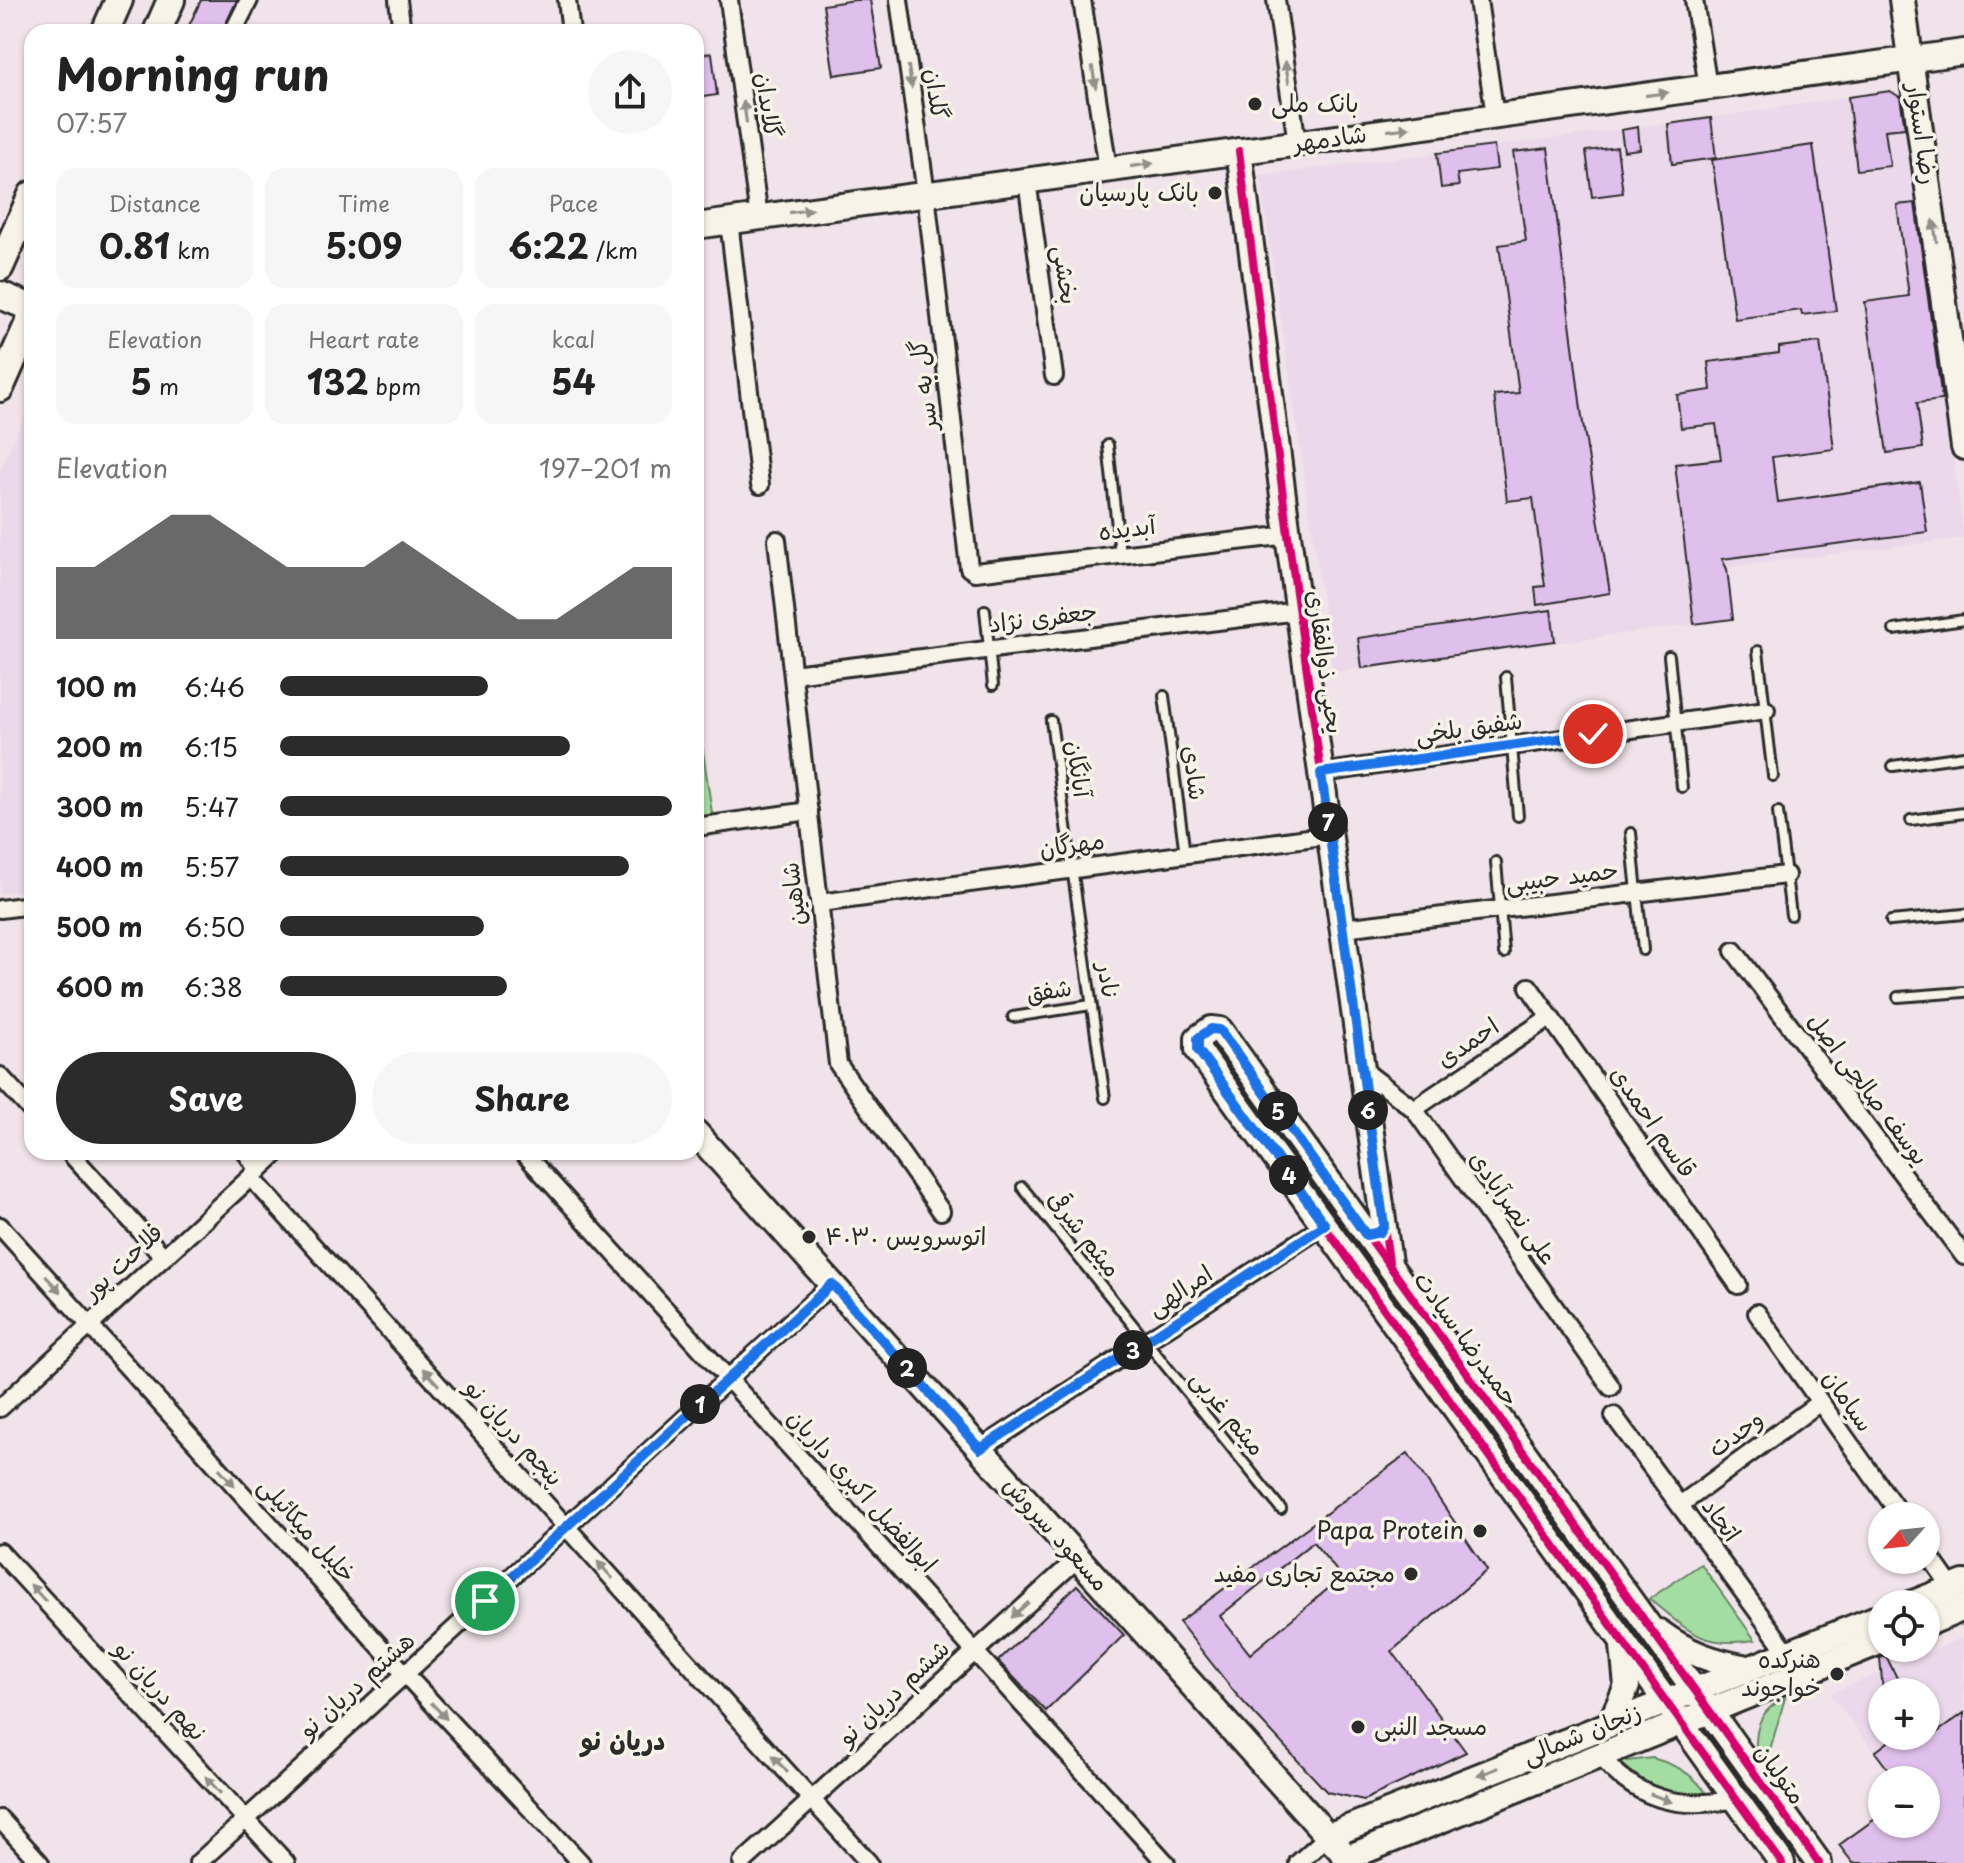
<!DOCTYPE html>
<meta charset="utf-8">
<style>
:root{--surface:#fff;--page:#f6f6f6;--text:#222;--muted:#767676;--accent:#2b2b2b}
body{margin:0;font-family:"Playpen Sans","Playpen Sans Arabic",sans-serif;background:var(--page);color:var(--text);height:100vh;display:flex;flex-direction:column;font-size:30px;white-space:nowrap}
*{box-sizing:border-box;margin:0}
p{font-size:26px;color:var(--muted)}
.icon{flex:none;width:44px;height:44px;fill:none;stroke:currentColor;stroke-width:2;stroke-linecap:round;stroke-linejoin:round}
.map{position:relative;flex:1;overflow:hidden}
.panel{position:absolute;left:24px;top:24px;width:680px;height:1136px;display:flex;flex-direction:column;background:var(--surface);border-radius:24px;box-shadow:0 2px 6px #0004}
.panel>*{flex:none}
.needle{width:52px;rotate:243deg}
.tools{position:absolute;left:1868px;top:1502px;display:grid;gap:16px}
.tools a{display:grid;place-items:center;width:72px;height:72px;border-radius:50%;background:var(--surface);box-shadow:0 2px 6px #0004;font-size:40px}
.pin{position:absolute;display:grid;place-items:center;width:68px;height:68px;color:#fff;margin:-34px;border:4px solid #fff;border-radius:50%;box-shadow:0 2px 8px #0007}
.km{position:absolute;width:40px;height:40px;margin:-20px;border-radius:50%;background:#222;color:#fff;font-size:22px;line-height:40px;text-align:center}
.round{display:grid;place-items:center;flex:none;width:84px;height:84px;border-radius:42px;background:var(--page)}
.summary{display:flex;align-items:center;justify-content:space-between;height:136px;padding:0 32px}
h1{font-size:44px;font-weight:700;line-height:60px}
.figures{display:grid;grid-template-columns:repeat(3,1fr);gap:12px;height:136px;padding:8px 32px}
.figures div{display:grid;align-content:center;border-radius:20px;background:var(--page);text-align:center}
.figures b{font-size:34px;font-weight:700}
.figures small{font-size:22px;font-weight:400}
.figures p{font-size:22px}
.chart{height:224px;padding:16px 32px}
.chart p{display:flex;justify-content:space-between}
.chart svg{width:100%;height:144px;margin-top:8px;fill:var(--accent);opacity:.7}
.cta{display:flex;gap:16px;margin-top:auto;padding:16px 32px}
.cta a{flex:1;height:92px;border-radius:48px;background:var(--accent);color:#fff;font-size:32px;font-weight:700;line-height:92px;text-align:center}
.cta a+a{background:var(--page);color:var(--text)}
ul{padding:0 32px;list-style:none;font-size:26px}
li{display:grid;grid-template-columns:128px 96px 1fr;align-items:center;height:60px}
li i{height:20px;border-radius:10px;background:var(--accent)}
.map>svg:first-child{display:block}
</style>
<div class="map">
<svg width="1964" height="1863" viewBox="0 0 1964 1863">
<rect width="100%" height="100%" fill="#f0e3e9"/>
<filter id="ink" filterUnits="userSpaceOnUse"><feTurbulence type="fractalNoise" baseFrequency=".0125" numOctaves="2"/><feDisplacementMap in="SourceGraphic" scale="16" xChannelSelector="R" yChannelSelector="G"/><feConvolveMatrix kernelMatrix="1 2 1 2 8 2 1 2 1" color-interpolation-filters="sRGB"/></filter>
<g filter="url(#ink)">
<!-- built -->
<g fill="#ebd8ea" fill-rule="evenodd">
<polygon points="1890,91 1906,100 1964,538 1727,567 1733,619 1333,672 1260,176 1688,121"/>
<polygon points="32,401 32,889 0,893 0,470"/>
<path d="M 1964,1637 L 1964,1863 L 1926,1780 L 1896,1780 L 1830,1694 ZM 1882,1692 L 1926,1692 L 1926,1736 L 1882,1736 Z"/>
</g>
<!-- green -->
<g fill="#a4dda1" stroke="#688466" stroke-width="2">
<polygon points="696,703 713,820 696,822"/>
<path d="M 1701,1564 L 1755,1640 C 1703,1649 1687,1630 1649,1599 Z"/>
<path d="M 1785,1698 L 1767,1760 L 1756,1750 C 1755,1724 1762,1709 1785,1698 Z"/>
<path d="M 1652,1758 C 1677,1765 1694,1774 1708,1796 C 1670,1799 1648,1787 1620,1762 Z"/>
</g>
<!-- building -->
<g fill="#dfbfeb" stroke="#2b2b2b" stroke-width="2" fill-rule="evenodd">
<polygon points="201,0 237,0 222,32 186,32"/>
<polygon points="855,0 870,0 881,68 834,75 823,5"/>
<polygon points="712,53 717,95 696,98 696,55"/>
<polygon points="1890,91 1900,97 1905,128 1885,130 1890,166 1857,170 1848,97"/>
<polygon points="1711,118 1716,158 1672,164 1668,124"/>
<polygon points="1638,127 1640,149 1624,151 1621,130"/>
<polygon points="1813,145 1836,311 1802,315 1801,310 1735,319 1712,160"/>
<polygon points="1494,146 1497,169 1457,174 1459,186 1441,188 1437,153"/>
<polygon points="1617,147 1623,193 1592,197 1586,151"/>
<polygon points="1548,148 1582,417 1610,593 1537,605 1535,587 1545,586 1533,498 1507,501 1494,395 1519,393 1499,245 1526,241 1513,152"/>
<polygon points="1915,203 1942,400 1917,403 1923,448 1887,453 1865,302 1909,296 1897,205"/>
<polygon points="1820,342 1834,449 1772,457 1778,502 1920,482 1927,532 1722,559 1727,569 1733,619 1694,624 1675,464 1721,459 1716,424 1681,428 1677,395 1711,390 1708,362 1779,353 1779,347"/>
<polygon points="1551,610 1555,641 1362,668 1358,638"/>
<path d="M 1408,1453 L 1487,1570 L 1392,1651 L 1466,1752 L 1364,1800 L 1327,1792 L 1236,1694 L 1179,1622 ZM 1313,1542 L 1342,1577 L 1250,1654 L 1220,1616 Z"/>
<polygon points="1077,1585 1124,1635 1046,1711 998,1661"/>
<polygon points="1886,1656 1904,1692 1883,1692 1880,1658"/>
<polygon points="1964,1713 1964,1863 1853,1863 1839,1845 1882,1814 1882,1824 1926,1824 1926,1780 1896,1780 1875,1752 1888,1742 1888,1736 1927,1736 1928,1739"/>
</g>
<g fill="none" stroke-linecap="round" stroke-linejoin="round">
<!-- lane casing -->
<g stroke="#2b2b2b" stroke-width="14">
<g id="lane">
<polyline points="1108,445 1120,554"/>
<polyline points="985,610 993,685"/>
<polyline points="1894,630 1964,620"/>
<polyline points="1758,651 1773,776"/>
<polyline points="1669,656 1682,787"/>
<polyline points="1506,677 1518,816"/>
<polyline points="1164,696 1185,854"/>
<polyline points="1051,721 1105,1098"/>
<polyline points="1893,766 1964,756"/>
<polyline points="1778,812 1791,915"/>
<polyline points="1911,820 1964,813"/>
<polyline points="1631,833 1643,950"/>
<polyline points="1496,862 1504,953"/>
<polyline points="1891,921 1964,914"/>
<polyline points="1898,997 1964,992"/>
<polyline points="1013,1017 1091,1005"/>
<polyline points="1022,1187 1281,1509"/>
</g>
</g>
<!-- street casing -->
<g stroke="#2b2b2b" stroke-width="22">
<g id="street">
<polyline points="398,0 402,32"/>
<polyline points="567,0 571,32"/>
<polyline points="729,0 759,217"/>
<polyline points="899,0 926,194 969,568 975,572 1288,535"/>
<polyline points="1082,0 1108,169"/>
<polyline points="1276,0 1297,143"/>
<polyline points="1478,0 1495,116"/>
<polyline points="1694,0 1708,87"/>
<polyline points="233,32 249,0"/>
<polyline points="1027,180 1054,376"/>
<polyline points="729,221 760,485"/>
<polyline points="777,540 838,1064 941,1211"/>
<polyline points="793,674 1298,611"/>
<polyline points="1321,773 1766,710"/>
<polyline points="696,827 809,811"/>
<polyline points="820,903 1330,835"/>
<polyline points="0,909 32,905"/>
<polyline points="1343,928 1786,875"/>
<polyline points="1734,951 1964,1256"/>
<polyline points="1529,987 1738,1285"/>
<polyline points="1363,1070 1414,1109 1611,1387"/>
<polyline points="0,1076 32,1111"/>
<polyline points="1414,1109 1550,1017"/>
<polyline points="69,1152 164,1257"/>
<polyline points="246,1152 258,1171"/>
<polyline points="523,1152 1166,1863"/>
<polyline points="251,1177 869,1863"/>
<polyline points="0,1226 405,1674 581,1863"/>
<polyline points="1757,1313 1901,1516"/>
<polyline points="0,1408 278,1152"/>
<polyline points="1614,1416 1788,1653"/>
<polyline points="980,1449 1325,1225"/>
<polyline points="1680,1505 1820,1402"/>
<polyline points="1926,1551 1952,1588"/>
<polyline points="0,1552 286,1863"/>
<path d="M 1599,1754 C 1636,1801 1680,1810 1736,1799"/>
<polyline points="0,1819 40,1863"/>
<polyline points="198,1863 832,1284"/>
<polyline points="742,1863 1078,1558"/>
<polyline points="1298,1863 1328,1836"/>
</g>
</g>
<!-- secondary casing -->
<g stroke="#2b2b2b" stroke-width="30">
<g id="secondary">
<polyline points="1902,0 1964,447"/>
<polyline points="1239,151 1288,535 1389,1263"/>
<polyline points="696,226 1964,52"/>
<polyline points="696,1133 1352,1863"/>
<polyline points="1911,1604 1964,1583"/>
<polyline points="1926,1624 1964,1608"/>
<path d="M 1659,1632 C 1687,1653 1714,1662 1748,1668"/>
<polyline points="1611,1722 1627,1686 1623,1646"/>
<polyline points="1328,1836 1882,1616"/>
<polyline points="1347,1858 1882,1641"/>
<polyline points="1782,1863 1198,1050 1198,1038 1211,1029 1220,1030 1819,1863"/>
</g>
</g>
<!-- primary casing -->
<g stroke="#2b2b2b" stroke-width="32">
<g id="primary">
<polyline points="105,32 119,0"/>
<polyline points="157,32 171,0"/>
<polyline points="0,267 32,195"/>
<polyline points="0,295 32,308"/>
<polyline points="0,388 32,316"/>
</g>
</g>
<!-- lane -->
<use href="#lane" stroke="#f7f3e8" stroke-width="8"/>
<!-- street -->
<use href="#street" stroke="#f7f3e8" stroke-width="16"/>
<!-- secondary -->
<use href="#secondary" stroke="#f7f3e8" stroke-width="24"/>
<!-- primary -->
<use href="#primary" stroke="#f7f3e8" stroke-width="26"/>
<!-- cycleway casing -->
<g stroke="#f7f3e8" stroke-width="13">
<g id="cycleway">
<polyline points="1239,151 1288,535 1389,1261"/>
<polyline points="1782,1863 1198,1050 1198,1038 1211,1029 1220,1030 1819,1863"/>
</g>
</g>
<!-- cycleway -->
<use href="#cycleway" stroke="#d6006c" stroke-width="8"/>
</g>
<!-- one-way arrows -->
<defs><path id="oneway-solid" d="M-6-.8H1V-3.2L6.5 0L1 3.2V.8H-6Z" transform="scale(2)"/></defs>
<g fill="#918f8a">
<use href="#oneway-solid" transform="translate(1287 72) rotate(-99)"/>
<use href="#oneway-solid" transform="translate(910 77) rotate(82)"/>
<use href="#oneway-solid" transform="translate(1094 77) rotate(81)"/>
<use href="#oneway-solid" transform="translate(1657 94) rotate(-8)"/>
<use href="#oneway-solid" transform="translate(745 112) rotate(-98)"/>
<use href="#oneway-solid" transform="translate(1399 129) rotate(-8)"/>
<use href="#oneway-solid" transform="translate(1142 165) rotate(-8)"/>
<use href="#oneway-solid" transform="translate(801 211) rotate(-8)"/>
<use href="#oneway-solid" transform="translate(1935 231) rotate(-98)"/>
<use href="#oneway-solid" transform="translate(53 1284) rotate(47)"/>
<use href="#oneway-solid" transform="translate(431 1377) rotate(-132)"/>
<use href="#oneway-solid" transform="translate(227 1477) rotate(48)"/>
<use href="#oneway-solid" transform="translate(605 1570) rotate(-132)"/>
<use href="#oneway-solid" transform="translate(38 1593) rotate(-132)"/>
<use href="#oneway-solid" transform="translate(1020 1610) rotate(138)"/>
<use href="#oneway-solid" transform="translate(439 1711) rotate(47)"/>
<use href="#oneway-solid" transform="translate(780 1764) rotate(-132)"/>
<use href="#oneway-solid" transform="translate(1488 1772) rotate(158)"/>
<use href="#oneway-solid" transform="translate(213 1785) rotate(-132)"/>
<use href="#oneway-solid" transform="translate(1661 1798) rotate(21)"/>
</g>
</g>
<g fill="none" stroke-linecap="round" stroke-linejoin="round" filter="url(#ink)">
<!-- route casing -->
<g stroke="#fff" stroke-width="16">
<polyline id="route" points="485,1601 832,1284 980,1449 1325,1225 1198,1050 1198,1038 1211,1029 1220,1030 1366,1235 1380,1232 1384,1225 1321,773 1593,734"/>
</g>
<!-- route -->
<use href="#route" stroke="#1a73e8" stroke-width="10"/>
</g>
<!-- markers -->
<g fill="#2b2b2b" stroke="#f7f3e8" stroke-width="3">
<circle cx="1255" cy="104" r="8"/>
<circle cx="1215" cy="193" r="8"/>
<circle cx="809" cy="1237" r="8"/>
<circle cx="1480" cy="1531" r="8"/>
<circle cx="1411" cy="1574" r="8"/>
<circle cx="1837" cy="1674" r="8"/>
<circle cx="1358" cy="1727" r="8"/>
</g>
<g text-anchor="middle" stroke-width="7" stroke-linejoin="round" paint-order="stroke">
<!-- street labels -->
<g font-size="24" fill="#2b2b2b" stroke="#f7f3e8">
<text transform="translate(936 94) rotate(82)" y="8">گلدان</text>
<text transform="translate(768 105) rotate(82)" y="8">گلابدان</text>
<text transform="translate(1922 134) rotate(82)" y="8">رضا استوار</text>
<text transform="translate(1330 139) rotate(-8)" y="8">شادمهر</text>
<text transform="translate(1065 275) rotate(82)" y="8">بخشی</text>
<text transform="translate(924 385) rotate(-97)" y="8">گل به سر</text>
<text transform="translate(1127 529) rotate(-7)" y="8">آبدیده</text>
<text transform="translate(1043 618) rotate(-7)" y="8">جعفری نژاد</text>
<text transform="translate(1325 662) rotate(82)" y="8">یحیی ذوالفقاری</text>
<text transform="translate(1469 728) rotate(-8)" y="8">شفیق بلخی</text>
<text transform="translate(1078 769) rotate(82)" y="8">آبانگان</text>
<text transform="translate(1194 773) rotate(83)" y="8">شادی</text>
<text transform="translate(1072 845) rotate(-8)" y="8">مهرگان</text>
<text transform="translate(1562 877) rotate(-7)" y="8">حمید حبیبی</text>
<text transform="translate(794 894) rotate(-97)" y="8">شاهین</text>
<text transform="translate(1108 981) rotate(82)" y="8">نادر</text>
<text transform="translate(1049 991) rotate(-9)" y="8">شفق</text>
<text transform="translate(1468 1043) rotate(-34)" y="8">احمدی</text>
<text transform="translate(1868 1089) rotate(53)" y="8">یوسف صالحی اصل</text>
<text transform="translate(1653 1122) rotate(55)" y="8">قاسم احمدی</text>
<text transform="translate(1513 1208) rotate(55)" y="8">علی نصرآبادی</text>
<text transform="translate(1084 1234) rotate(52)" y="8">میثم شرقی</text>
<text transform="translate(123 1262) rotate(-43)" y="8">فلاحت پور</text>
<text transform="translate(1180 1291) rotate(-33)" y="8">امرالهی</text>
<text transform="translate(1466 1339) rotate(54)" y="8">حمیدرضا سیادت</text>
<text transform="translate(1848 1401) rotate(55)" y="8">سیامان</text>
<text transform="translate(1228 1413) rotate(51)" y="8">میثم غربی</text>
<text transform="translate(514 1433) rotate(48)" y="8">پنجم دریان‌ نو</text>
<text transform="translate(1736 1434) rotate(-36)" y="8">وحدت</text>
<text transform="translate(862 1491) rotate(48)" y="8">ابوالفضل اکبری داریان</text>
<text transform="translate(1721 1520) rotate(54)" y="8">اتحاد</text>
<text transform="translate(307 1530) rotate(48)" y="8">خلیل میکائیلی</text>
<text transform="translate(1056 1534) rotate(48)" y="8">مسعود سروش</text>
<text transform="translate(357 1685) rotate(-42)" y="8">هشتم دریان‌ نو</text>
<text transform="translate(160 1691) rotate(48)" y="8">نهم دریان‌ نو</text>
<text transform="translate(894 1693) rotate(-43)" y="8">ششم دریان‌ نو</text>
<text transform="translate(1582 1734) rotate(-22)" y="8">زنجان شمالی</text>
<text transform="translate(1780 1774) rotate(54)" y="8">متولیان</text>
</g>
<!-- poi labels -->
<g font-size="24" fill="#2b2b2b" stroke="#f7f3e8" text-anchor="end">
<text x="1271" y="112" text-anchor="start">بانک ملی</text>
<text x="1199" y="201">بانک پارسیان</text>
<text x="825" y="1245" text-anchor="start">اتوسرویس ۴۰۳۰</text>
<text x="1464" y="1539">Papa Protein</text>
<text x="1395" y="1582">مجتمع تجاری مفید</text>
<text x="1821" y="1668">هنرکده<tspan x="1821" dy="28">خواجوند</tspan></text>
<text x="1374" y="1735" text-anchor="start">مسجد النبی</text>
</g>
<!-- neighbourhood labels -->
<g font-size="26" font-weight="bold" fill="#2b2b2b" stroke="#f7f3e8">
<text x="623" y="1750">دریان نو</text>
</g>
</g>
</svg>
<div class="tools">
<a><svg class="needle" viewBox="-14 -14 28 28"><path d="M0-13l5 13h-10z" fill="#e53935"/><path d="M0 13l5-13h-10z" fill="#767676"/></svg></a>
<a><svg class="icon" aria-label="locate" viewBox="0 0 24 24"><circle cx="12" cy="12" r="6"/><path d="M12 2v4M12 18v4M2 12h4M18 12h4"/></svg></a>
<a>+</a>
<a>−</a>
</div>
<div class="pin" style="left:485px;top:1601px;background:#1e9e55"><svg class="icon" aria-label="arrive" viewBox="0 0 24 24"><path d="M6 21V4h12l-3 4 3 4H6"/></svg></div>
<div class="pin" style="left:1593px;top:734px;background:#d93025"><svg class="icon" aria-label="check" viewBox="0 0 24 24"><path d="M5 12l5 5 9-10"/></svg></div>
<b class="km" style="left:700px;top:1404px">1</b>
<b class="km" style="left:907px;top:1368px">2</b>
<b class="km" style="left:1133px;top:1350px">3</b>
<b class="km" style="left:1289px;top:1175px">4</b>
<b class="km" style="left:1278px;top:1111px">5</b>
<b class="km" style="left:1368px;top:1110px">6</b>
<b class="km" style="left:1328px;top:822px">7</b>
<section class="panel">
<div class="summary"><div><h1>Morning run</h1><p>07:57</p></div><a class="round"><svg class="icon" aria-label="share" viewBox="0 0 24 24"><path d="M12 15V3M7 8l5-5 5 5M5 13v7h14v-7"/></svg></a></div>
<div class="figures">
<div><p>Distance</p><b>0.81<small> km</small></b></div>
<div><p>Time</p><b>5:09</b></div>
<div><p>Pace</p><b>6:22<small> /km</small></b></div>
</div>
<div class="figures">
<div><p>Elevation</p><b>5<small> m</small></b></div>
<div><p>Heart rate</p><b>132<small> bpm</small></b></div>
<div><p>kcal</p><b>54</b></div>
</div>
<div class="chart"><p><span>Elevation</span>197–201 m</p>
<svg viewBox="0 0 160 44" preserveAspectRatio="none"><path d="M0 44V22L10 22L20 14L30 6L40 6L50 14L60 22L70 22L80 22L90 14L100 22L110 30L120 38L130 38L140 30L150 22L160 22V44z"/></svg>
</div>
<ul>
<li><b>100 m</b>6:46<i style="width:53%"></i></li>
<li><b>200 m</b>6:15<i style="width:74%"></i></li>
<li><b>300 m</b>5:47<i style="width:100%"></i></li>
<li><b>400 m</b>5:57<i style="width:89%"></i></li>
<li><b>500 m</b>6:50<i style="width:52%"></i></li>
<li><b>600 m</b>6:38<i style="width:58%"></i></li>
</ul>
<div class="cta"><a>Save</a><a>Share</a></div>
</section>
</div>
